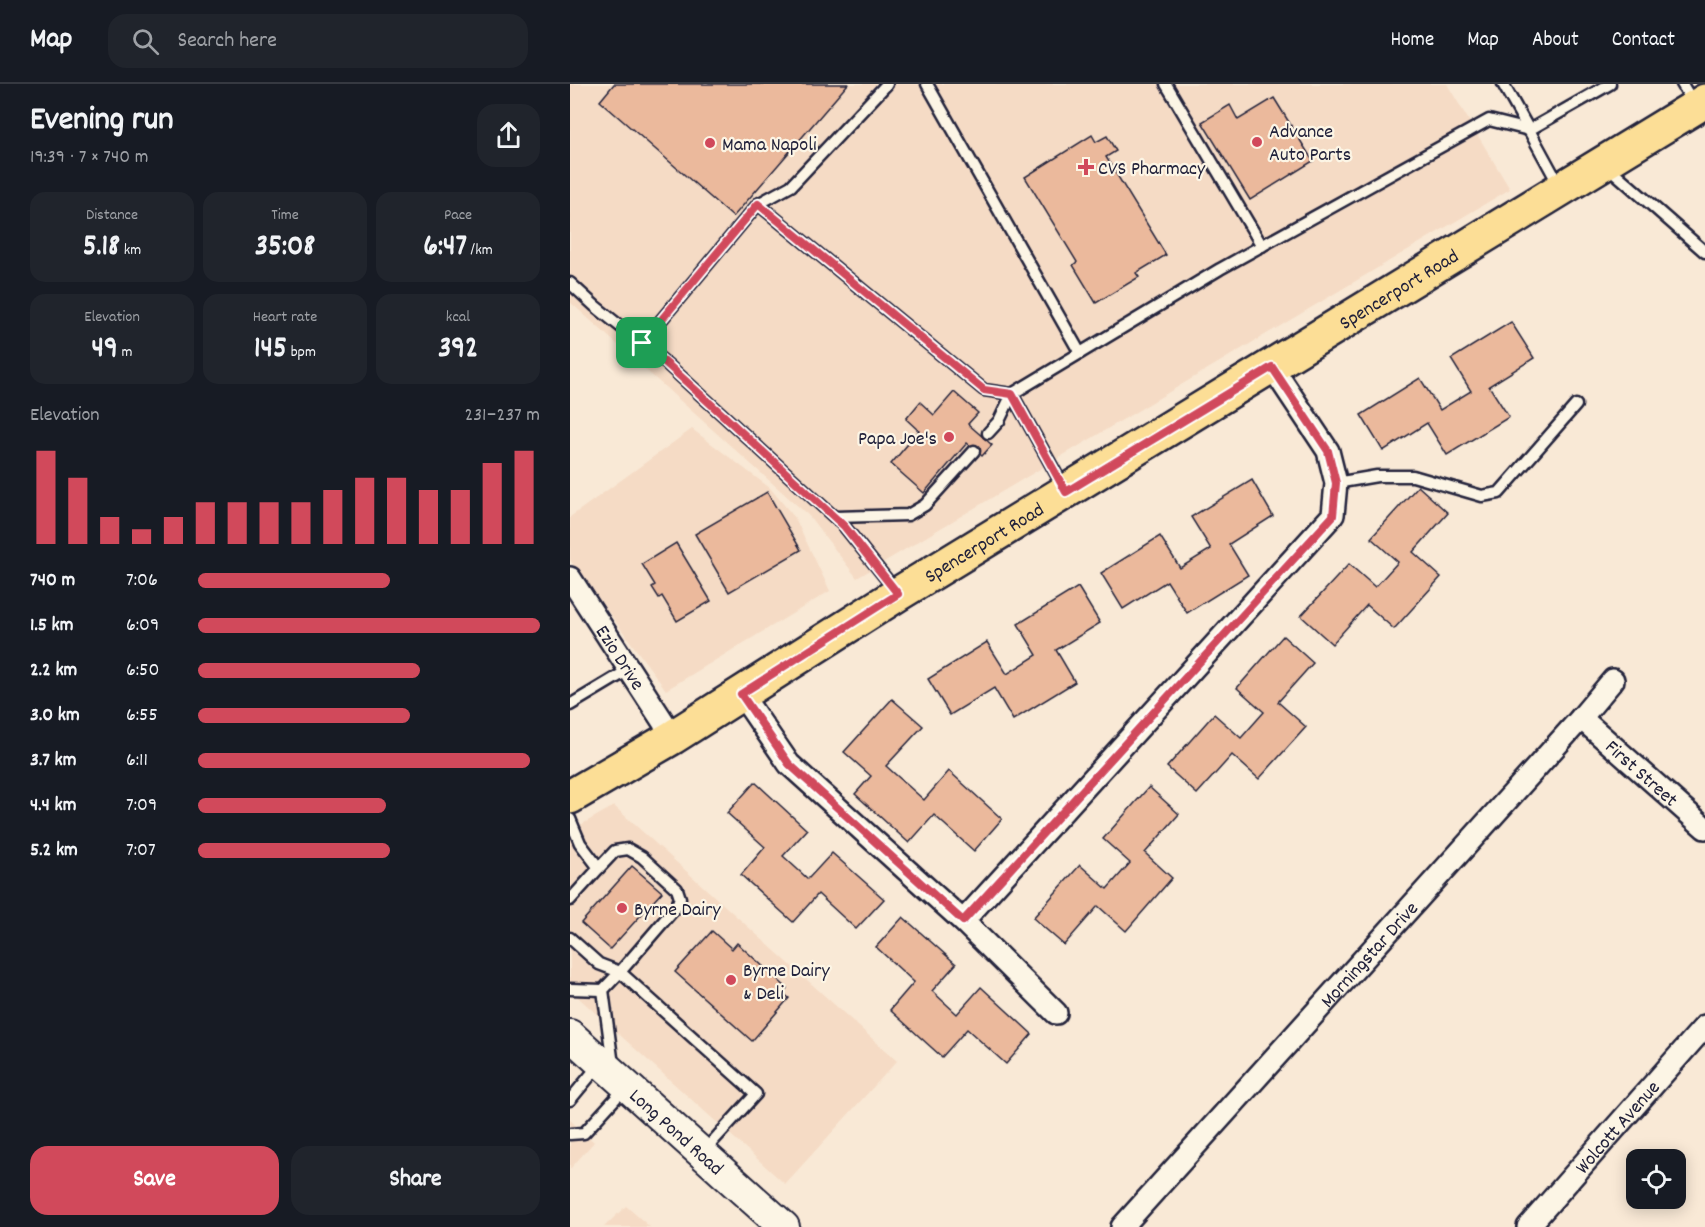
<!DOCTYPE html>
<meta charset="utf-8">
<style>
:root{--surface:#171b24;--page:#20242c;--text:#f1f3f6;--muted:#9ea1a6;--line:#363941;--accent:#d1495b}
body{margin:0;font-family:Dekko,sans-serif;background:var(--page);color:var(--text);height:100vh;display:flex;flex-direction:column;font-size:22px;white-space:nowrap}
*{box-sizing:border-box;margin:0}
p{font-size:20px;color:var(--muted)}
.icon{flex:none;width:33px;height:33px;fill:none;stroke:currentColor;stroke-width:2;stroke-linecap:round;stroke-linejoin:round}
.map{position:relative;flex:1;overflow:hidden}
.sheet{display:flex;flex-direction:column;background:var(--surface);width:570px}
.sheet>*{flex:none}
.buttons{position:absolute;left:1056px;top:1065px;display:grid;gap:12px}
.buttons a{display:grid;place-items:center;width:60px;height:60px;border-radius:12px;background:var(--surface);box-shadow:0 3px 15px #0003;font-size:30px}
.pin{position:absolute;display:grid;place-items:center;width:51px;height:51px;color:#fff;margin:-26px;border-radius:12px;box-shadow:0 3px 9px #0006}
.round{display:grid;place-items:center;flex:none;width:63px;height:63px;border-radius:18px;background:var(--page)}
.head{display:flex;align-items:center;justify-content:space-between;height:102px;padding:0 30px}
h1{font-size:33px;font-weight:700;line-height:45px}
.stats{display:grid;grid-template-columns:repeat(3,1fr);gap:9px;height:102px;padding:6px 30px}
.stats div{display:grid;align-content:center;border-radius:15px;background:var(--page);text-align:center}
.stats b{font-size:30px;font-weight:700}
.stats small{font-size:16px;font-weight:400}
.stats p{font-size:16px}
.chart{height:168px;padding:12px 30px}
.chart p{display:flex;justify-content:space-between}
.chart svg{width:100%;height:108px;margin-top:6px;stroke:var(--accent);stroke-width:6}
.action{display:flex;gap:12px;margin-top:auto;padding:12px 30px}
.action a{flex:1;height:69px;border-radius:18px;background:var(--accent);color:#fff;font-size:24px;font-weight:700;line-height:69px;text-align:center}
.action a+a{background:var(--page);color:var(--text)}
ul{padding:0 30px;list-style:none;font-size:20px}
li{display:grid;grid-template-columns:96px 72px 1fr;align-items:center;height:45px}
li i{height:15px;border-radius:8px;background:var(--accent)}
header{display:flex;align-items:center;gap:36px;box-sizing:border-box;height:84px;padding:0 30px;background:var(--surface);border-bottom:2px solid var(--line)}
header strong{font-size:28px}
nav{display:flex;gap:33px;margin-inline-start:auto;font-size:21px}
.search{width:420px;height:54px;background:var(--page);display:flex;align-items:center;gap:15px;box-sizing:border-box;padding:0 21px;border-radius:18px;color:var(--muted);font-size:22px}
main{display:flex;flex:1;min-height:0}
.map>svg:first-child{display:block}
</style>
<header>
<strong>Map</strong>
<div class="search"><svg class="icon" aria-label="search" viewBox="0 0 24 24"><circle cx="10" cy="10" r="6"/><path d="M15 15l6 6"/></svg>Search here</div>
<nav><a>Home</a><a>Map</a><a>About</a><a>Contact</a></nav>
</header>
<main>
<section class="sheet">
<div class="head"><div><h1>Evening run</h1><p>19:39 · 7 × 740 m</p></div><a class="round"><svg class="icon" aria-label="share" viewBox="0 0 24 24"><path d="M12 15V3M7 8l5-5 5 5M5 13v7h14v-7"/></svg></a></div>
<div class="stats">
<div><p>Distance</p><b>5.18<small> km</small></b></div>
<div><p>Time</p><b>35:08</b></div>
<div><p>Pace</p><b>6:47<small> /km</small></b></div>
</div>
<div class="stats">
<div><p>Elevation</p><b>49<small> m</small></b></div>
<div><p>Heart rate</p><b>145<small> bpm</small></b></div>
<div><p>kcal</p><b>392</b></div>
</div>
<div class="chart"><p><span>Elevation</span>231–237 m</p>
<svg viewBox="0 0 160 44" preserveAspectRatio="none"><path d="M5 44V6M15 44V17M25 44V33M35 44V38M45 44V33M55 44V27M65 44V27M75 44V27M85 44V27M95 44V22M105 44V17M115 44V17M125 44V22M135 44V22M145 44V11M155 44V6"/></svg>
</div>
<ul>
<li><b>740 m</b>7:06<i style="width:56%"></i></li>
<li><b>1.5 km</b>6:09<i style="width:100%"></i></li>
<li><b>2.2 km</b>6:50<i style="width:65%"></i></li>
<li><b>3.0 km</b>6:55<i style="width:62%"></i></li>
<li><b>3.7 km</b>6:11<i style="width:97%"></i></li>
<li><b>4.4 km</b>7:09<i style="width:55%"></i></li>
<li><b>5.2 km</b>7:07<i style="width:56%"></i></li>
</ul>
<div class="action"><a>Save</a><a>Share</a></div>
</section>
<div class="map">
<svg width="1135" height="1143" viewBox="0 0 1135 1143">
<rect width="100%" height="100%" fill="#f9e9d6"/>
<filter id="ink" filterUnits="userSpaceOnUse"><feTurbulence type="fractalNoise" baseFrequency=".0167" numOctaves="2"/><feDisplacementMap in="SourceGraphic" scale="12" xChannelSelector="R" yChannelSelector="G"/><feConvolveMatrix kernelMatrix="1 2 1 2 8 2 1 2 1" color-interpolation-filters="sRGB"/></filter>
<g filter="url(#ink)">
<!-- built -->
<g fill="#f5dbc5">
<polygon points="0,0 877,0 940,105 287,494 239,432 0,218"/>
<polygon points="122,345 200,404 225,434 260,507 96,606 0,476 0,433"/>
<polygon points="44,722 327,977 215,1100 0,906 0,747"/>
<polygon points="0,1036 24,1058 0,1085"/>
<polygon points="56,1122 80,1143 34,1143"/>
</g>
<!-- building -->
<g fill="#ebb99c" stroke="#22223b" stroke-width="1.5">
<polygon points="44,0 278,0 163,133 30,17"/>
<polygon points="704,14 743,77 680,116 632,38 660,21 668,36"/>
<polygon points="522,51 526,58 537,52 546,67 536,73 596,171 566,189 569,193 526,219 503,181 507,178 455,93"/>
<polygon points="941,238 964,274 919,302 939,333 877,371 857,339 813,367 791,331 850,294 870,326 901,307 881,275"/>
<polygon points="384,308 408,329 398,340 422,361 412,372 397,359 354,409 321,380 349,347 336,335 350,318 364,331"/>
<polygon points="682,396 703,432 659,460 678,491 617,529 597,497 553,525 531,489 590,452 610,484 641,465 621,433"/>
<polygon points="848,402 878,429 843,468 871,493 824,545 797,521 762,560 731,532 779,480 805,503 828,478 801,454"/>
<polygon points="197,408 231,466 159,508 125,450"/>
<polygon points="106,459 141,517 107,537 92,512 89,514 82,503 85,501 72,480"/>
<polygon points="508,503 530,539 486,566 505,598 443,636 424,604 380,631 358,595 417,558 437,590 467,571 448,540"/>
<polygon points="713,552 743,579 708,618 736,643 689,695 662,671 627,710 597,683 644,630 671,654 694,628 667,604"/>
<polygon points="322,615 353,642 316,682 354,716 379,687 432,735 404,767 364,731 339,759 285,710 301,692 274,668"/>
<polygon points="185,698 237,746 213,772 238,795 262,769 314,815 286,845 248,810 223,838 171,791 195,763 157,729"/>
<polygon points="579,703 609,730 575,769 602,794 556,847 528,822 494,861 463,834 510,781 537,805 560,779 533,755"/>
<polygon points="62,782 92,808 40,865 11,839"/>
<polygon points="333,833 386,880 362,907 387,930 411,903 462,950 436,980 397,945 372,973 320,926 344,898 306,863"/>
<polygon points="142,847 162,865 167,859 217,904 213,909 219,914 182,957 105,888"/>
</g>
<g fill="none" stroke-linecap="round" stroke-linejoin="round">
<!-- lane casing -->
<g stroke="#22223b" stroke-width="15">
<g id="lane">
<polyline points="357,0 510,269"/>
<polyline points="596,0 692,162"/>
<polyline points="933,0 959,46"/>
<polyline points="1112,0 1124,20"/>
<polyline points="1036,81 1135,168"/>
<polyline points="989,101 959,46 1040,0"/>
<polyline points="188,120 221,102 317,0"/>
<polyline points="0,199 25,222 97,280 274,442 326,507"/>
<polyline points="72,259 188,120 414,306 442,310 429,337 418,349"/>
<polyline points="766,399 807,392 843,392 912,412 929,409 1006,321"/>
<polyline points="494,404 442,310 650,185 919,36 959,46"/>
<polyline points="265,433 338,431 355,421 404,367"/>
<polyline points="0,621 60,585"/>
<polyline points="0,735 10,759 29,784 45,767 58,765 72,773 107,805 110,814 106,823 50,888 186,1010 134,1067"/>
<polyline points="0,816 29,784"/>
<polyline points="0,854 29,880 50,888 33,906 43,981"/>
<polyline points="0,905 33,906"/>
<polyline points="0,1016 29,981"/>
<polyline points="0,1050 14,1049 55,1004"/>
</g>
</g>
<!-- street casing -->
<g stroke="#22223b" stroke-width="26">
<g id="street">
<path id="s1" d="M 0,494 L 103,653"/>
<polyline points="171,610 219,680 393,837 486,929"/>
<path id="s2" d="M 1011,634 L 1135,744"/>
<polyline points="393,837 763,431 766,399 758,367 702,283"/>
<path id="s3" d="M 552,1143 L 1011,634 L 1043,596"/>
<path id="s4" d="M 958,1143 L 1135,942"/>
</g>
</g>
<!-- secondary casing -->
<g stroke="#22223b" stroke-width="34">
<g id="secondary">
<path id="s5" d="M 0,951 L 214,1143"/>
</g>
</g>
<!-- primary casing -->
<g stroke="#22223b" stroke-width="38">
<g id="primary">
<path id="s6" d="M 0,713 L 103,653 L 328,510 L 1135,17"/>
</g>
</g>
<!-- lane -->
<use href="#lane" stroke="#fcf5e5" stroke-width="10"/>
<!-- street -->
<use href="#street" stroke="#fcf5e5" stroke-width="21"/>
<!-- secondary -->
<use href="#secondary" stroke="#fcf5e5" stroke-width="30"/>
<!-- primary -->
<use href="#primary" stroke="#fcde96" stroke-width="33"/>
</g>
</g>
<g fill="none" stroke-linecap="round" stroke-linejoin="round" filter="url(#ink)">
<!-- route casing -->
<g stroke="#fff" stroke-width="12">
<polygon id="route" points="188,120 414,306 442,310 496,408 702,283 758,367 766,399 763,432 393,837 219,680 171,610 328,510 274,442 97,280 72,259"/>
</g>
<!-- route -->
<use href="#route" stroke="#d1495b" stroke-width="8"/>
</g>
<!-- markers -->
<g fill="#d1495b" stroke="#fcf5e5" stroke-width="2">
<circle cx="687" cy="58" r="6"/>
<circle cx="140" cy="59" r="6"/>
<path d="M513 74h6v6h6v6h-6v6h-6v-6h-6v-6h6z"/>
<circle cx="379" cy="353" r="6"/>
<circle cx="52" cy="824" r="6"/>
<circle cx="161" cy="896" r="6"/>
</g>
<g text-anchor="middle" stroke-width="4.5" stroke-linejoin="round" paint-order="stroke">
<!-- poi labels -->
<g font-size="20" fill="#22223b" stroke="#fcf5e5" text-anchor="start">
<text x="699" y="53">Advance<tspan x="699" dy="23">Auto Parts</tspan></text>
<text x="152" y="66">Mama Napoli</text>
<text x="528" y="90">CVS Pharmacy</text>
<text x="367" y="360" text-anchor="end">Papa Joe's</text>
<text x="64" y="831">Byrne Dairy</text>
<text x="173" y="892">Byrne Dairy<tspan x="173" dy="23">&amp; Deli</tspan></text>
</g>
<!-- street labels -->
<g font-size="20" fill="#22223b" stroke="#fcf5e5">
<text dy="7" stroke="none"><textPath href="#s6" startOffset="972">Spencerport Road</textPath></text>
<text dy="7" stroke="none"><textPath href="#s6" startOffset="486">Spencerport Road</textPath></text>
<text dy="7" stroke="none"><textPath href="#s1" startOffset="94">Ezio Drive</textPath></text>
<text dy="7" stroke="none"><textPath href="#s2" startOffset="82">First Street</textPath></text>
<text dy="7" stroke="none"><textPath href="#s3" startOffset="368">Morningstar Drive</textPath></text>
<text dy="7" stroke="none"><textPath href="#s4" startOffset="134">Wolcott Avenue</textPath></text>
<text dy="7" stroke="none"><textPath href="#s5" startOffset="144">Long Pond Road</textPath></text>
</g>
</g>
</svg>
<div class="buttons">
<a><svg class="icon" aria-label="locate" viewBox="0 0 24 24"><circle cx="12" cy="12" r="6"/><path d="M12 2v4M12 18v4M2 12h4M18 12h4"/></svg></a>
</div>
<div class="pin" style="left:72px;top:259px;background:#1e9e55"><svg class="icon" aria-label="arrive" viewBox="0 0 24 24"><path d="M6 21V4h12l-3 4 3 4H6"/></svg></div>
</div>
</main>
